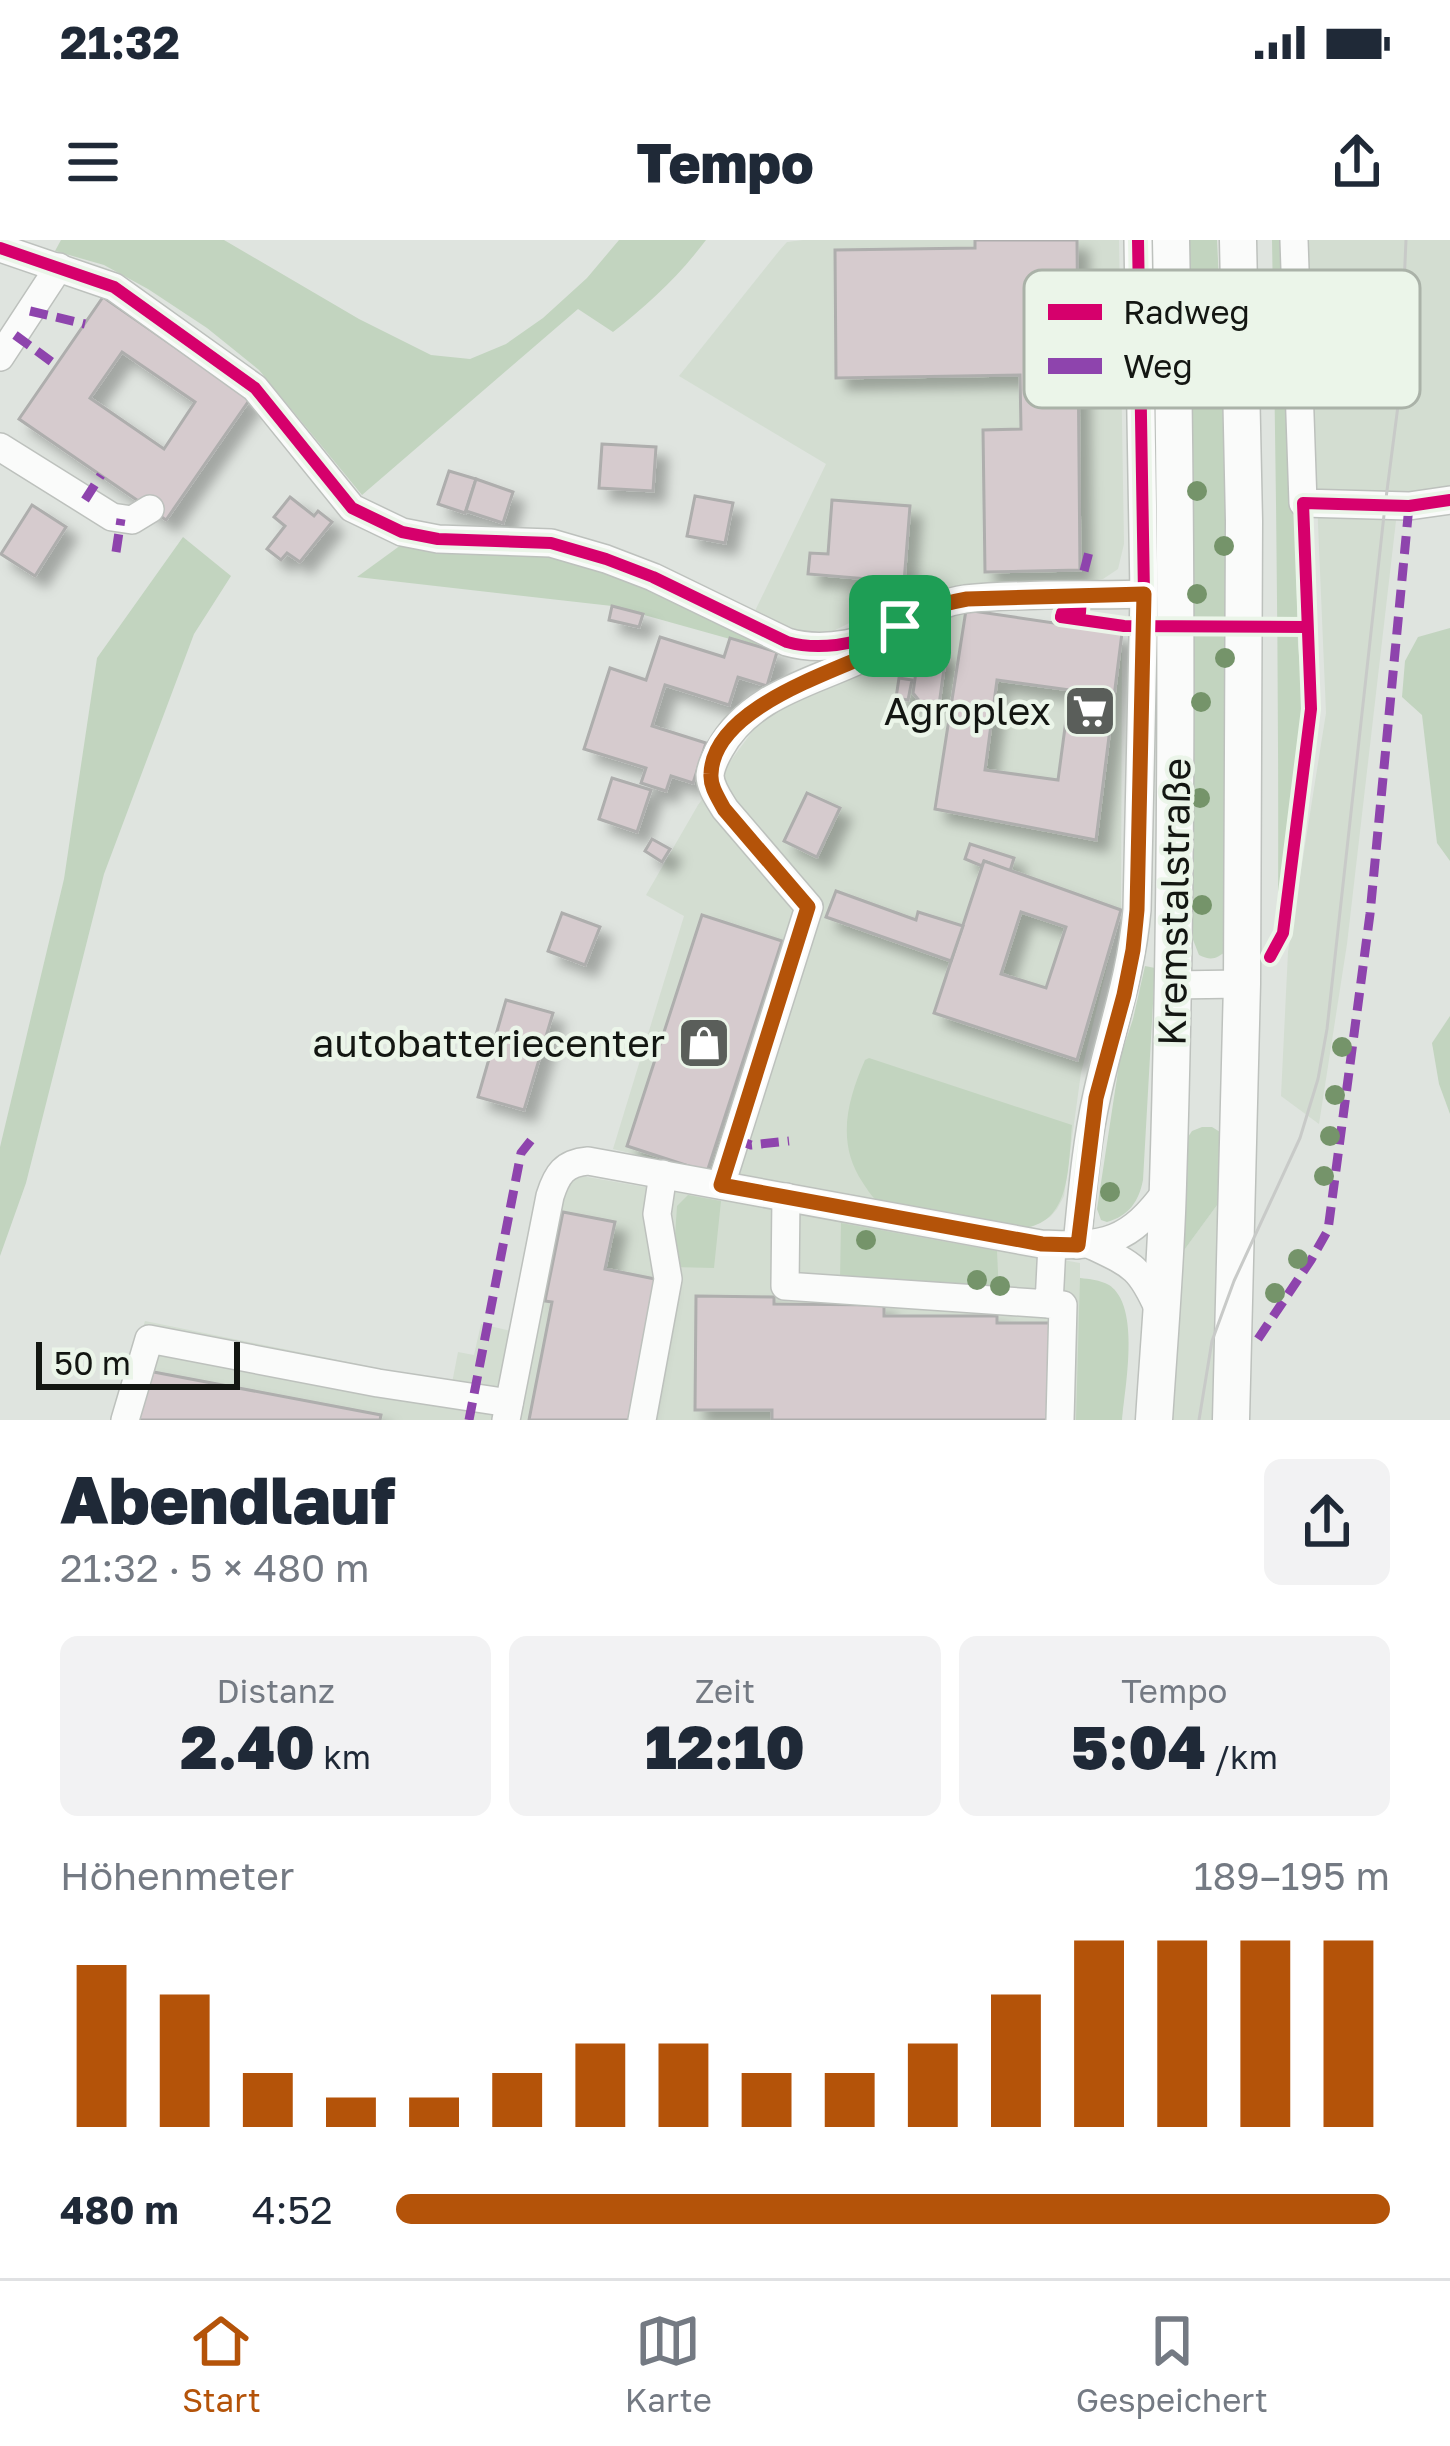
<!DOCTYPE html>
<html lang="de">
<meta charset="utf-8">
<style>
:root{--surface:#fff;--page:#f2f2f3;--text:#1f2937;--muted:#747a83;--line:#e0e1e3;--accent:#b45309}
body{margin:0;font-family:"Golos Text",sans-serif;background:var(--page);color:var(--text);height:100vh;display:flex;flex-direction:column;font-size:45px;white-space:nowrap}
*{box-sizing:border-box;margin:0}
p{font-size:39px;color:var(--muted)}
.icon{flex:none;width:66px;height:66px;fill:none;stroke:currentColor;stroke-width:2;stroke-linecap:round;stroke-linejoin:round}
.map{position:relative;height:1180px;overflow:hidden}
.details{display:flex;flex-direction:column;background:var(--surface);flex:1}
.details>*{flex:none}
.scale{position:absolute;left:36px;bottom:30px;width:204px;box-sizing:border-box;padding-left:12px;border:6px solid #131612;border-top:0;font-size:33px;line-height:42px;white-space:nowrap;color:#131612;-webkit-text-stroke:9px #ebf5e9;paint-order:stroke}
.pin{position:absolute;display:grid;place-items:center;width:102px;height:102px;color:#fff;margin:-51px;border-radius:24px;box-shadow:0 6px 18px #0006}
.round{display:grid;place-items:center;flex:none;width:126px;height:126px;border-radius:18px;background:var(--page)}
.overview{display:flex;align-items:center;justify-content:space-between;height:204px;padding:0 60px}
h1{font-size:66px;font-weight:800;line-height:90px}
.stats{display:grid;grid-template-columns:repeat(3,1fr);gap:18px;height:204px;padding:12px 60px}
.stats div{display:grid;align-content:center;border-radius:18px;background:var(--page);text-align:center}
.stats b{font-size:60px;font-weight:800}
.stats small{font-size:33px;font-weight:400}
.stats p{font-size:33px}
.chart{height:336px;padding:24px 60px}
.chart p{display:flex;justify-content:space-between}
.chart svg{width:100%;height:216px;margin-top:12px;stroke:var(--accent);stroke-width:6}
ul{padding:0 60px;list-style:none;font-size:39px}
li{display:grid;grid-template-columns:192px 144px 1fr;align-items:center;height:90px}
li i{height:30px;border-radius:15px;background:var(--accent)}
.status{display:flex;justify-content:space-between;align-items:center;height:84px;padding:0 60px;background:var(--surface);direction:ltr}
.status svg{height:33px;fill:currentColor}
header{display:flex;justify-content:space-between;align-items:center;height:156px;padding:0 60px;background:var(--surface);font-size:54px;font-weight:800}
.tabs{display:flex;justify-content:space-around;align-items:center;height:168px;border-top:3px solid var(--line);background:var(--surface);font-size:33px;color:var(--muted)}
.tabs a{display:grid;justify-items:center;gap:6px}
.tabs .active{color:var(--accent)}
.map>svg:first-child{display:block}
</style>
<div class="status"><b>21:32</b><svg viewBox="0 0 49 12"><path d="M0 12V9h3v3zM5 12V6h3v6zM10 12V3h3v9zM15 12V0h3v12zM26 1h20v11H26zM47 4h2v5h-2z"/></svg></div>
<header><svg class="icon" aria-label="menu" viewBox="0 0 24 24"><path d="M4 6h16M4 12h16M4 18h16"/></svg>Tempo<svg class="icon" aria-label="share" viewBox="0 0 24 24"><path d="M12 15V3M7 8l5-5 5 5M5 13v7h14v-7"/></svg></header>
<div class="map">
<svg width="1450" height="1180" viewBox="0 0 1450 1180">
<defs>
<filter id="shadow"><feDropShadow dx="11" dy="11" stdDeviation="6" flood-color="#0004"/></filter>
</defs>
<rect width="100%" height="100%" fill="#dfe4df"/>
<!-- built -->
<g fill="#d3ddd1">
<polygon points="803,0 1119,0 1124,304 1118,329 1103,339 1091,341 956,349 898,359 809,403 753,375 826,224 679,136 779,11 787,2"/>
<polygon points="1306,0 1450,0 1450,248 1397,272 1347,704 1319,884 1281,856 1288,712 1326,473"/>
<polygon points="966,370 1122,393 1121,670 1081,833 1064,956 1057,969 1050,977 1031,987 707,932 613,909 684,676 646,655 698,565 760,481 907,392"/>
<polygon points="576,935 1080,1023 1080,1038 1111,1046 1122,1062 1125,1073 1128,1100 1122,1180 519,1180 563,955 566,944"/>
<polygon points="1223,957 1216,1180 1173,1180 1179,1017"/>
<polygon points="145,1081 452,1143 458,1112 474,1115 481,1084 511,1091 493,1180 115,1180"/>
</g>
<!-- green -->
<g fill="#c2d4bf">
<path d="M 61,0 L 224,0 L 359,79 L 431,115 L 470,119 L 506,104 L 543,78 L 587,38 L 619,0 L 706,0 C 679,36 648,65 613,92 L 578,69 L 362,255 L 259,130 L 207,88 L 148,49 L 104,25 L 55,11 Z"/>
<path d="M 1185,0 L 1217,0 L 1229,250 L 1227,710 C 1217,719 1211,721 1199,715 L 1190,692 Z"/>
<path d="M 1272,0 L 1289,0 L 1298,405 L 1304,467 L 1278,683 C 1279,455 1276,228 1272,0 Z"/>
<polygon points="183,297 231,336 194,394 104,634 26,943 0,1016 0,907 64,639 97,418"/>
<path d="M 401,305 C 425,311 449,314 474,314 C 493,315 512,310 530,311 C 612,316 705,375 777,412 L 612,366 L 357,337 Z"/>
<polygon points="1450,388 1450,621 1437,603 1422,475 1402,457 1405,421 1418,397"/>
<path d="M 1145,726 L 1155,728 L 1143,940 C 1139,961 1129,976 1107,982 L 1101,980 L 1097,969 L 1120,818 L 1133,779 Z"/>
<polygon points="1450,776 1450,874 1439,844 1432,803"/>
<path d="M 869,818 L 1072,885 C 1068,924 1072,986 1020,988 L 894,966 C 888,963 881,963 875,959 C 872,957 865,946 863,943 C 836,903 847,861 865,820 Z"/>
<polygon points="1202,887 1212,887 1220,892 1226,902 1223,957 1179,1017 1186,900 1192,891"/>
<polygon points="688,955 721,961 714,1028 673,1027 677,966"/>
<polygon points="841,983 997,1011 999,1054 840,1041"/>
<path d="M 1080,1038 C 1089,1039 1100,1040 1109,1045 C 1141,1066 1125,1147 1122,1180 L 1076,1180 Z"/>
</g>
<!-- building -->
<g fill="#d6cbce" stroke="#aeaead" stroke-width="3" fill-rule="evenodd" filter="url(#shadow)">
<polygon points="975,0 1077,0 1080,330 985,332 983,190 1021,189 1020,135 836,138 835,10 975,8"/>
<path d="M 103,57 L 250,159 L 166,280 L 19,179 ZM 122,112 L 195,162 L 164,209 L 90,158 Z"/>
<polygon points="602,204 656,207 653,251 599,248"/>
<polygon points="449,231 476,239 465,273 438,264"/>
<polygon points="476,239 513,252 503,283 466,271"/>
<polygon points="695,256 733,263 725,303 687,296"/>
<polygon points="290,257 314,276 318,271 332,282 300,322 287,313 281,320 267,309 285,286 274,277"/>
<polygon points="832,260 910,266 904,342 808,334 810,313 828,314"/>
<polygon points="32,265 66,287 35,336 1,314"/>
<polygon points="612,366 643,374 639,387 609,380"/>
<path d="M 966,370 L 1122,393 L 1096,600 L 935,569 ZM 997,440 L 1070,450 L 1058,540 L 985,530 Z"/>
<polygon points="660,397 724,417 730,398 777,412 767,446 738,437 729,465 665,445 652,486 706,503 693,543 671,536 666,551 641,543 646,528 584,509 610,428 646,440"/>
<polygon points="919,410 946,414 939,465 921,463 913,453"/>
<polygon points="899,438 912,440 908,460 896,458"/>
<polygon points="612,538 651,550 637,592 599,579"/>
<polygon points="807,553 840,568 817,617 784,601"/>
<polygon points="652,599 670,609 662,622 645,611"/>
<polygon points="970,604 1014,618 1010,631 984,621 982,626 965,619"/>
<path d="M 984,621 L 1121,670 L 1077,820 L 934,773 ZM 1021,672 L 1066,687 L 1046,748 L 1001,734 Z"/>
<polygon points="836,651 916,680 918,672 963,686 951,721 826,677"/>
<polygon points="562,673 600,687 585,725 548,711"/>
<polygon points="702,675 782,701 707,932 627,906"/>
<polygon points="506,760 553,773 524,870 478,857"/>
<polygon points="563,972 615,982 605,1029 660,1040 636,1180 529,1180 552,1062 545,1061"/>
<polygon points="696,1056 774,1057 774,1064 884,1065 884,1076 997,1076 997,1083 1052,1083 1050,1180 772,1180 772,1170 695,1170"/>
<polygon points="143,1130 381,1175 380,1180 133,1180"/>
</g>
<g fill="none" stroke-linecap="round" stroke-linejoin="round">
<!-- minor casing -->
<g stroke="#bdc1bd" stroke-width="30">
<g id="minor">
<polyline points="1294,0 1303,263 1409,266 1450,260"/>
<path d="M 0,8 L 114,47 L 255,148 L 352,268 L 402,292 L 438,299 L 551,303 L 606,319 L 653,337 L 787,402 C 825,413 870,402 905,383 C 925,373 942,362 965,359 C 1023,353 1085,356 1144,354"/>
<polyline points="0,117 59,27"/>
<polyline points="0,207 112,277 132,280 150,269"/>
<polyline points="1172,745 1242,744"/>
<path d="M 721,945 L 809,667 L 725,569 C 719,559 710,547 710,535 C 711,526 716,516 720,509 C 756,444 836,440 891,402"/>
<polyline points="786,957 785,1046 1049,1064 1052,1005"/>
<path d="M 1077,1005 C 1082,955 1086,904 1097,855 C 1111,790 1131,737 1137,670 L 1144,354 L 1138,0"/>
<path d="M 1091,1005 C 1133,1025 1140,1027 1159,1070"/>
<polyline points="1049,1064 1063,1065 1060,1180"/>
<polyline points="125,1180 149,1099 378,1143 509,1163"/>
<path d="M 506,1180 L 550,956 C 557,934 564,923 588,921 L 1041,1004 C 1105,1007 1129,1003 1168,949"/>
<polyline points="642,1180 668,1039 657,974 663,934"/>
</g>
</g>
<!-- major casing -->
<g stroke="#bdc1bd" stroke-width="39">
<g id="major">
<path d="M 1154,1180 C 1159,1102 1166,1023 1168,944 C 1178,629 1177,315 1171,0"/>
<polyline points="1231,1180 1242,744 1244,281 1238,0"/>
</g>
</g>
<!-- minor -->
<use href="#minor" stroke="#fafbfa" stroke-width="27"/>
<!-- major -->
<use href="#major" stroke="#fafbfa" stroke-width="36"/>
<!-- tram -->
<polyline stroke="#c8cac8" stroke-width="3" points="1199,1180 1212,1101 1234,1041 1300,898 1318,839 1327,789 1385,266 1399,158 1406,0"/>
<!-- quiet -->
<g stroke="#8e44ad" stroke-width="9" stroke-dasharray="18 9" stroke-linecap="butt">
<polyline points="30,71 85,84"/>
<polyline points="15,95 56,125"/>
<polyline points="85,260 101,235"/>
<polyline points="116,312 121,279"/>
<polyline points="1084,331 1090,308"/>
<polyline points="735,899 751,905 789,901"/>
<polyline points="1258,1099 1311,1020 1328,990 1370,674 1409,266"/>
<polyline points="469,1180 521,913 532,899"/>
</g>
<!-- cycleway casing -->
<g stroke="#ebf5e9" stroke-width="20">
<g id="cycleway">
<path d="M 0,8 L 114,47 L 255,148 L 352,268 L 402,292 L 438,299 L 551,303 L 606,319 L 653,337 L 787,402 C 823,412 863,402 897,387 C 915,379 930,367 948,362 C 985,353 1042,357 1081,356 L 1080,373 L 1062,373 L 1061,377"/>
<polyline points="1061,377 1124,386 1306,387"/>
<polyline points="1270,717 1283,693 1311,469 1303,263 1409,266 1450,260"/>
<path d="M 1077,1005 C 1082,955 1086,904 1097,855 C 1111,790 1131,737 1137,670 L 1144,354 L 1138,0"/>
</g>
</g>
<!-- cycleway -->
<use href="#cycleway" stroke="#d6006c" stroke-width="12"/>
</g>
<!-- trees -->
<g fill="#75946a">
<circle cx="1197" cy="251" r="10"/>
<circle cx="1224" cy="306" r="10"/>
<circle cx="1197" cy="354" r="10"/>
<circle cx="1225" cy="418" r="10"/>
<circle cx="1201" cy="462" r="10"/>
<circle cx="1200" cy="558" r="10"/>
<circle cx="1202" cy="665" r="10"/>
<circle cx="1342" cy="807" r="10"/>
<circle cx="1335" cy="855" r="10"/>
<circle cx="1330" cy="896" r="10"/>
<circle cx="1324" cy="936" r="10"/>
<circle cx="1110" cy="952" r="10"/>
<circle cx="866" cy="1000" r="10"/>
<circle cx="1298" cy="1019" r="10"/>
<circle cx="977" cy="1040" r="10"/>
<circle cx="1000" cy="1046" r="10"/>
<circle cx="1275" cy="1053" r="10"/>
</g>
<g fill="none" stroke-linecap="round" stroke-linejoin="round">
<!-- route casing -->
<g stroke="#fff" stroke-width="24">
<path id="route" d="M 1144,354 L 1137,670 L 1133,710 L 1124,755 L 1096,858 L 1078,1005 L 1042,1004 L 721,945 L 808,667 L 724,569 C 719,559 710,547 711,534 C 713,468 831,433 879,410 C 890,402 891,396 899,387 C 915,370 945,363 967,359 Z"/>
</g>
<!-- route -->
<use href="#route" stroke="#b45309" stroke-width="15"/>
</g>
<!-- icons -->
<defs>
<g id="supermarket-square" transform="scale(2.7)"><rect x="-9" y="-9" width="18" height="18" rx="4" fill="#5a5e5a" stroke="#ebf5e9"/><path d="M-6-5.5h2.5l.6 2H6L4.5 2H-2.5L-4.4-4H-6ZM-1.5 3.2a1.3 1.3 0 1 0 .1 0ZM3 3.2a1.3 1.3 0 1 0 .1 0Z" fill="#fff"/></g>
<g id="shop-square" transform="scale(2.7)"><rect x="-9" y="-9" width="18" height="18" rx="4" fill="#5a5e5a" stroke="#ebf5e9"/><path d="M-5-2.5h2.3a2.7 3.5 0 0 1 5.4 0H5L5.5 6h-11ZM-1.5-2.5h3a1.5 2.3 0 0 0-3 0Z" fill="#fff"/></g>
</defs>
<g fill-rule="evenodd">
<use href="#supermarket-square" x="1090" y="471"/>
<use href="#shop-square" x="704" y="803"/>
</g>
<g text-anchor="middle" stroke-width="9" stroke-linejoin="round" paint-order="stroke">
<!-- poi labels -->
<g font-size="39" fill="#131612" stroke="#ebf5e9" text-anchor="end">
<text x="1051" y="485">Agroplex</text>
<text x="665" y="817">autobatteriecenter</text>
</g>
<!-- street labels -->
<g font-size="39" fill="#131612" stroke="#ebf5e9">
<text transform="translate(1174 662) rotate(-89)" y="14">Kremstalstraße</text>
</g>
</g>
<!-- legend -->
<rect x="1024" y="30" width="396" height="138" rx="18" fill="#ebf5e9" stroke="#aab2a8" stroke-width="3"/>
<rect x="1048" y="64" width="54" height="16" fill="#d6006c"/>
<rect x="1048" y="118" width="54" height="16" fill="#8e44ad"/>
<g font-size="33" fill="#131612">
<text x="1123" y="84">Radweg</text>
<text x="1123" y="138">Weg</text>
</g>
</svg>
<div class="scale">50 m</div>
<div class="pin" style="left:900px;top:386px;background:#1e9e55"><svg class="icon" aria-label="arrive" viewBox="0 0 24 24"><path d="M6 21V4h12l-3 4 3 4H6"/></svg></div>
</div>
<section class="details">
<div class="overview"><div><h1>Abendlauf</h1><p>21:32 · 5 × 480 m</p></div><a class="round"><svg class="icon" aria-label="share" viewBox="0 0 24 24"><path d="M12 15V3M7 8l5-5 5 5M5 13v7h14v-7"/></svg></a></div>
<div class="stats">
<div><p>Distanz</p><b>2.40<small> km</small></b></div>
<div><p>Zeit</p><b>12:10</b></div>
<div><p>Tempo</p><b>5:04<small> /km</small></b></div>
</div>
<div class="chart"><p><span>Höhenmeter</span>189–195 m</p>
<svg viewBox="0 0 160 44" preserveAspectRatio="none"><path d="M5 44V11M15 44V17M25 44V33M35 44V38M45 44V38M55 44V33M65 44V27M75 44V27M85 44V33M95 44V33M105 44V27M115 44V17M125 44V6M135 44V6M145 44V6M155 44V6"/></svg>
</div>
<ul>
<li><b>480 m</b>4:52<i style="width:100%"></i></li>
</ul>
</section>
<nav class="tabs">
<a class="active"><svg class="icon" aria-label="home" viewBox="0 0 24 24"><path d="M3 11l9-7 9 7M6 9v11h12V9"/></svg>Start</a>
<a><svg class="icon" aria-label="map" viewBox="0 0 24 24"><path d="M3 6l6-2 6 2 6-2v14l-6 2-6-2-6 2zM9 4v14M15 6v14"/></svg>Karte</a>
<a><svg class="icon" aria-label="saved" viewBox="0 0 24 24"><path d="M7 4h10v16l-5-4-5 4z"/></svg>Gespeichert</a>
</nav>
